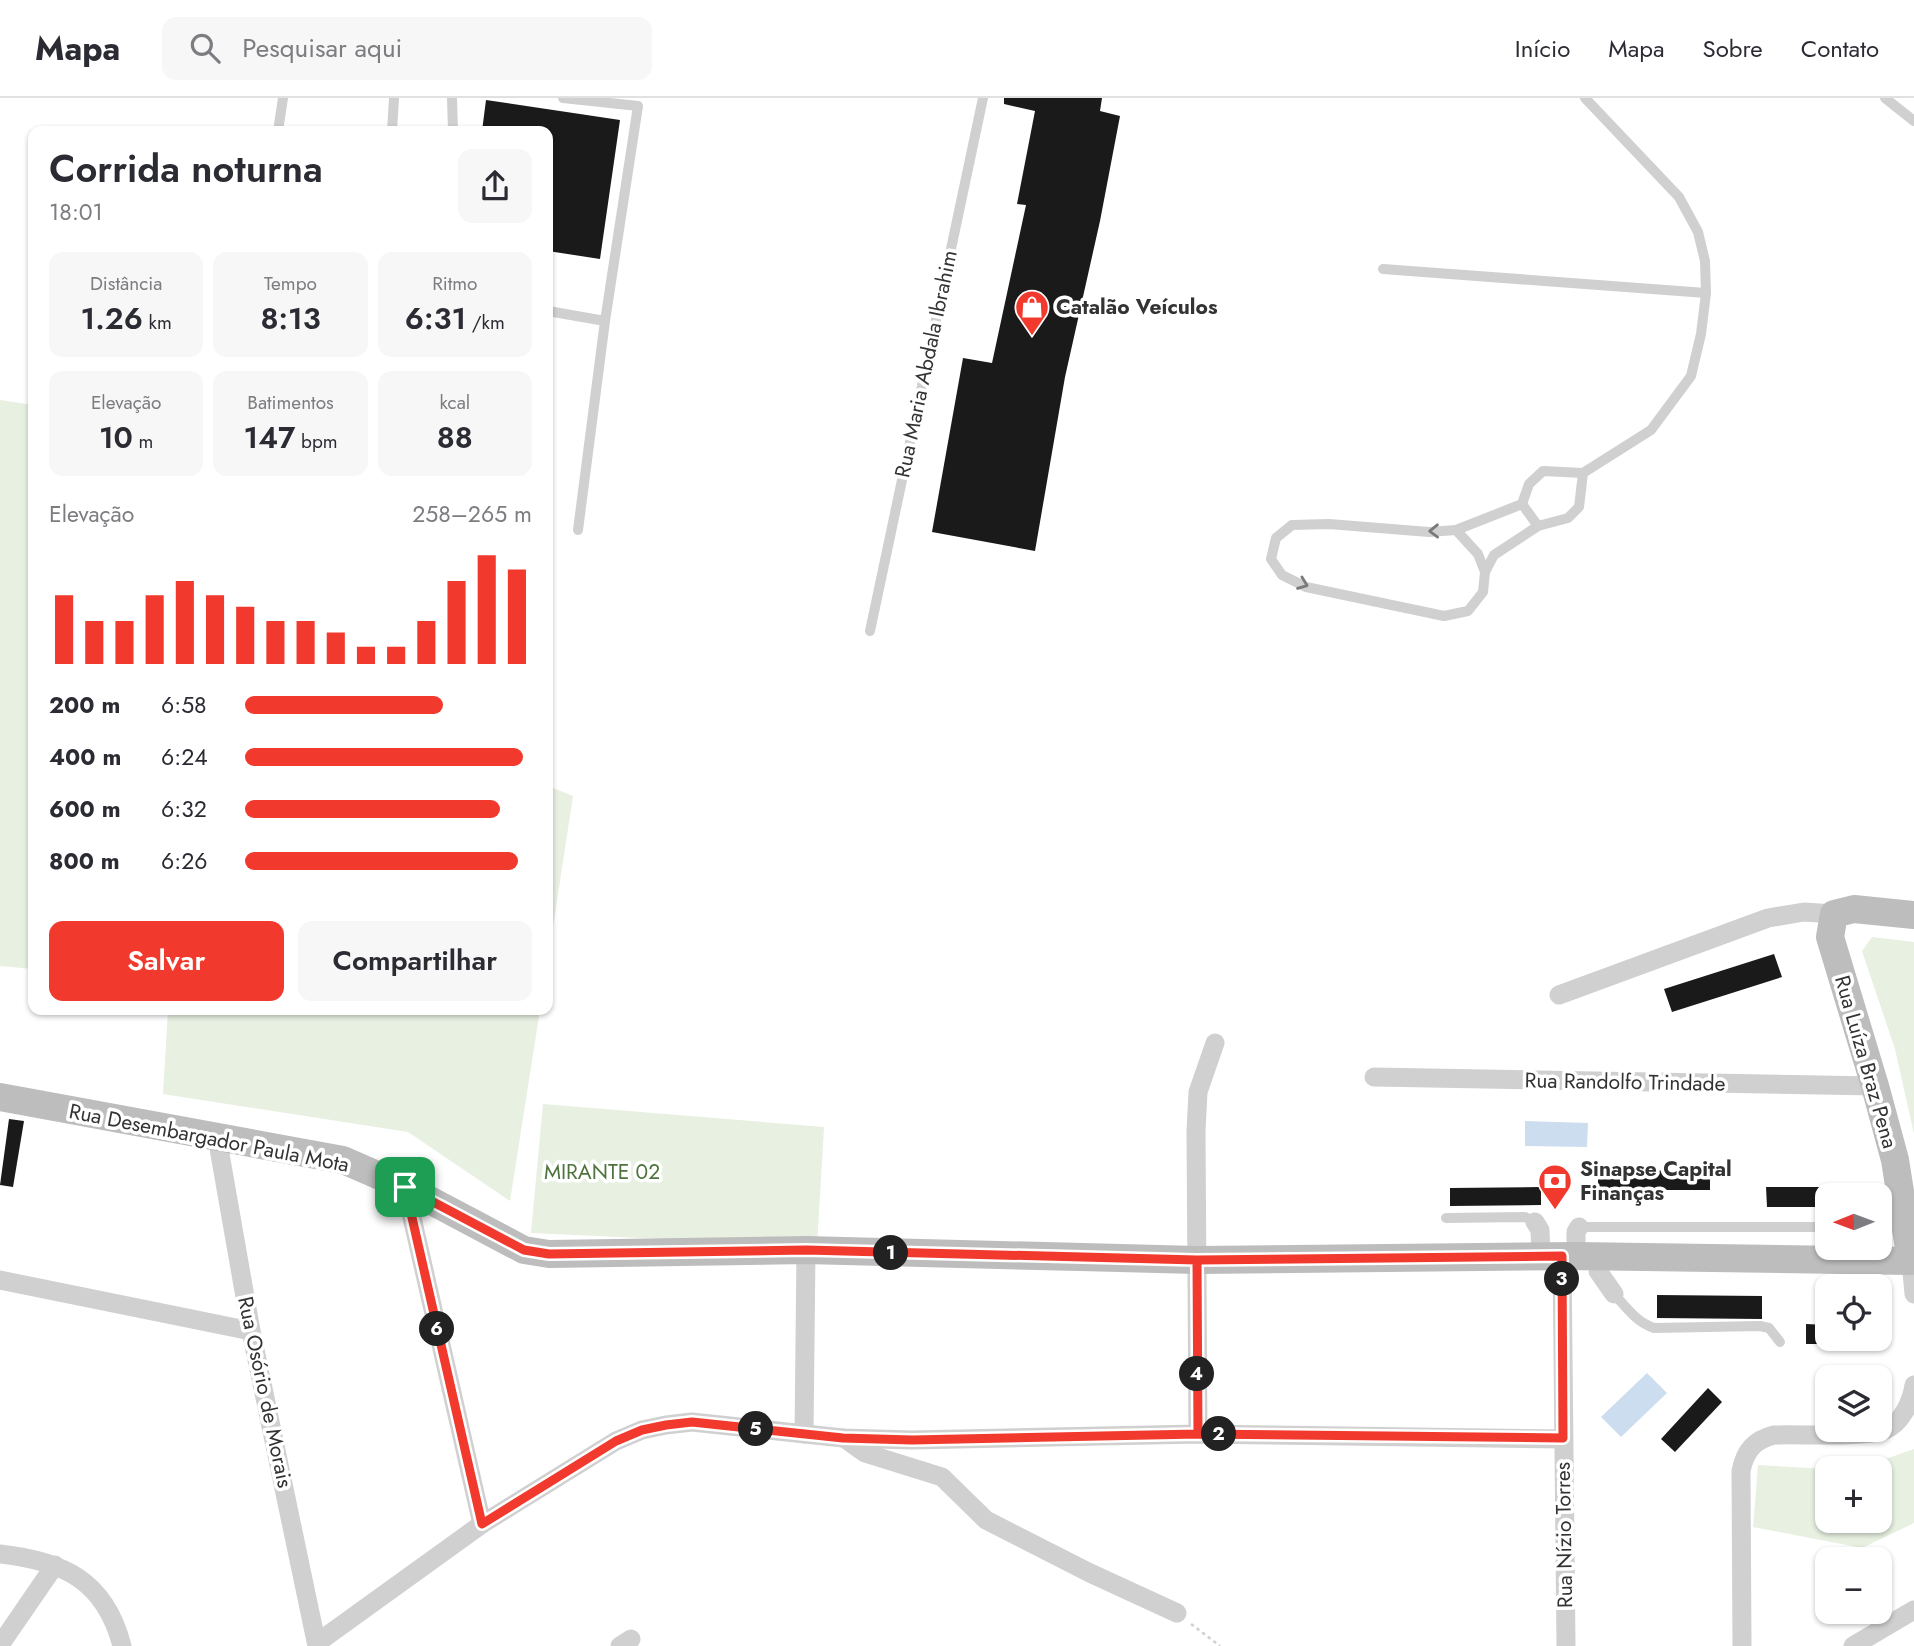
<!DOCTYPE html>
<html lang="pt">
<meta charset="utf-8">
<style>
:root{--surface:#fff;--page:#f7f7f7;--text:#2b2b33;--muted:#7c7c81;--line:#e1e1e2;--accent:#f13a2d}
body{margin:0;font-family:Jost,sans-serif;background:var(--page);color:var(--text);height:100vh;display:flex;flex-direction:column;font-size:26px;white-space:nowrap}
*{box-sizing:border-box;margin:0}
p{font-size:23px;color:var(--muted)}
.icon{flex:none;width:38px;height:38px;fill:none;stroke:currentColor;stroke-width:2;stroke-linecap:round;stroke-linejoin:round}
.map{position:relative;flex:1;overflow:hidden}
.details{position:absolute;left:28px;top:28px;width:525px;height:889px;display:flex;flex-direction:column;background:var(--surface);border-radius:14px;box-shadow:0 2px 5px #0004}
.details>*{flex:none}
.needle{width:46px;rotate:269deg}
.buttons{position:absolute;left:1815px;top:1085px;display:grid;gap:14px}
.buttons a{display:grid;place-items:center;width:77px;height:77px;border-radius:14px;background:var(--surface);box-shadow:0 2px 5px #0004;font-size:35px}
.pin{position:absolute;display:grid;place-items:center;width:60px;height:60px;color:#fff;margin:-30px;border-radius:14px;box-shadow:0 4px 10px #0006}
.km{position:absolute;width:35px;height:35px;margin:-18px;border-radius:50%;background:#222;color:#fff;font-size:19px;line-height:35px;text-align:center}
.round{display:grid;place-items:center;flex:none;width:74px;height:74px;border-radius:14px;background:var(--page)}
.overview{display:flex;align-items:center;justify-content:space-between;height:119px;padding:0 21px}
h1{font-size:38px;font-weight:600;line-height:52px}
.metrics{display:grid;grid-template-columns:repeat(3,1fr);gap:10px;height:119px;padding:7px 21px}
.metrics div{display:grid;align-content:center;border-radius:14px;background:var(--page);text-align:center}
.metrics b{font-size:30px;font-weight:600}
.metrics small{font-size:19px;font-weight:400}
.metrics p{font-size:19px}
.chart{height:196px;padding:14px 21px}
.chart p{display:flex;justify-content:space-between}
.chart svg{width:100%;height:126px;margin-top:7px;stroke:var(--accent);stroke-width:6}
.cta{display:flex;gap:14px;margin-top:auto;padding:14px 21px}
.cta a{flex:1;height:80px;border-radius:14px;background:var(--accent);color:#fff;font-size:28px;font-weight:600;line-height:80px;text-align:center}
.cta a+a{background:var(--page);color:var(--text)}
ul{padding:0 21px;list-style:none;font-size:23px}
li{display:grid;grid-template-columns:112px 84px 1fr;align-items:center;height:52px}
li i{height:18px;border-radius:9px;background:var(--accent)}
header{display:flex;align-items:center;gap:42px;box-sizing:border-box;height:98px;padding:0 35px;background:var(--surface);border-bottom:2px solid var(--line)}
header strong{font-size:33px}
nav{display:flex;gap:38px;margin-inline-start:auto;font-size:24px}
.search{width:490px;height:63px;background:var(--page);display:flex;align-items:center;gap:18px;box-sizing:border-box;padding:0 24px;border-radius:14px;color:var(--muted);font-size:26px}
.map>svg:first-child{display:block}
</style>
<header>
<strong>Mapa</strong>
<div class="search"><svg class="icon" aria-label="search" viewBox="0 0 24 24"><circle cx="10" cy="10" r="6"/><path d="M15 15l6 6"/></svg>Pesquisar aqui</div>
<nav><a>Início</a><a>Mapa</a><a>Sobre</a><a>Contato</a></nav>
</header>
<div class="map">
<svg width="1914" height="1548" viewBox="0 0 1914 1548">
<rect width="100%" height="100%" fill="#fff"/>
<!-- green -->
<g fill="#e7f0e1">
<polygon points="0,302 33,307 33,871 0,868"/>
<polygon points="548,688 573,698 548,861"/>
<polygon points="1872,839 1914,844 1914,1036 1895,951 1862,853"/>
<polygon points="168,912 540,912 510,1103 408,1034 163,996"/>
<polygon points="543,1006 824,1029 817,1148 531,1135"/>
<polygon points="1914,1351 1914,1425 1862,1450 1753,1429 1758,1367 1827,1371 1827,1423 1880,1423 1880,1370 1860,1370"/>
</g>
<!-- water -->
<g fill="#cdddf0">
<polygon points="1525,1023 1588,1025 1587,1049 1525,1048"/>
<polygon points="1647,1275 1667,1295 1621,1339 1601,1319"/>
</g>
<!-- building -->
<g fill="#1a1a1a">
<polygon points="1004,0 1102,0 1100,13 1120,18 1100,123 1065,279 1035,453 932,434 963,260 992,265 1026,107 1017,106 1035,13 1004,6"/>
<polygon points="486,2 620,22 600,161 548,153 548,33 482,33"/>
<polygon points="1774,856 1782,879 1672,914 1664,891"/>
<polygon points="9,1021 24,1023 13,1089 0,1087"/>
<polygon points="1710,1072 1710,1092 1598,1092 1598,1073"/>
<polygon points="1541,1089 1541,1107 1450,1108 1450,1090"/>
<polygon points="1766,1089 1827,1089 1827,1109 1767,1109"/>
<polygon points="1657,1197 1762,1198 1762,1221 1657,1220"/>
<polygon points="1806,1226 1827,1227 1827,1246 1806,1246"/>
<polygon points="1708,1290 1722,1304 1675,1354 1661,1341"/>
</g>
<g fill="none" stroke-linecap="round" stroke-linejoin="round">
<!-- path -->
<polyline stroke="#d0d0d0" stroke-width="2.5" stroke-dasharray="3.5 3.5" stroke-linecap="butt" points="1191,1526 1220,1548"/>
<!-- lane -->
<g stroke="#d0d0d0" stroke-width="10">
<polyline points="452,0 453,33"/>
<polyline points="563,0 638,8 605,223 578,432"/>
<polyline points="1885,0 1914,23"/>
<polyline points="278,33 283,0"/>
<polyline points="392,33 394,0"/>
<polyline points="1383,171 1706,195"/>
<polyline points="548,213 605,223"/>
<polyline points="1583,375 1579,409 1568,420 1538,428 1494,457 1485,474 1483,494 1468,513 1444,518 1306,489 1282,477 1271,461 1276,440 1292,427 1329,426 1429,434 1456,432 1522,406 1529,386 1543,373 1583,375 1651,332 1691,278 1701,236 1706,195 1705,163 1698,134 1679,99 1585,0"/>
<polyline points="1522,406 1538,428"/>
<polyline points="1456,432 1478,456 1485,474"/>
<polyline points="870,533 983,0"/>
<polyline points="1446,1120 1525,1119 1535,1124"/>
<polyline points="1579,1129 1827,1129"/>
<path d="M 1614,1196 C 1626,1209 1636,1224 1654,1230 L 1760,1228 L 1769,1230 L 1780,1244"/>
</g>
<!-- street -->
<g stroke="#d0d0d0" stroke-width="19">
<polyline points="1559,897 1768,820 1804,814 1834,816"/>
<polyline points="1374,979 1875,988"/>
<polyline points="217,1039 251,1233 317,1548"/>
<polyline points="405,1089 482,1426"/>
<polyline points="1535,1124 1540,1132 1541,1159"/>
<polyline points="1562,1158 1566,1548"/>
<polyline points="1576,1158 1576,1134 1579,1129"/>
<polyline points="1598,1159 1598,1173 1614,1196"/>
<polyline points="1911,1163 1914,1196"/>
<polyline points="0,1182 251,1233"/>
<polyline points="804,1336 806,1152"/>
<polyline points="1198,1336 1196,1033 1198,994 1215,945"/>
<polyline points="844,1340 865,1355 942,1379 986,1422 1090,1475 1177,1515"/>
<path d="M 0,1456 C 63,1463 105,1482 122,1548"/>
<polyline points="317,1545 482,1426 616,1343 642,1332 666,1327 692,1324 843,1340 912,1342 1198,1336 1563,1341"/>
<polyline points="0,1547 55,1467"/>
<polyline points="620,1548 631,1541"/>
<path d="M 1742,1548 L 1741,1373 C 1745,1353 1754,1342 1774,1337 C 1801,1336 1861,1340 1885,1332 C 1901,1326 1912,1303 1914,1287"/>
<polyline points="1853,1548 1914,1512"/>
</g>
<!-- secondary -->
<polyline stroke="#bdbdbd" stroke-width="28" points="0,999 343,1062 405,1089 524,1152 549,1156 806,1152 1197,1162 1576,1158 1911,1163 1895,1062 1875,988 1830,839 1834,816 1854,811 1914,817"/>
</g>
<!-- one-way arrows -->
<defs><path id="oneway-chevron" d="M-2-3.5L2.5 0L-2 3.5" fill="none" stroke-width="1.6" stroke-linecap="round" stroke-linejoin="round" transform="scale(1.75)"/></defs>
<g stroke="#7a7a7a">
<use href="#oneway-chevron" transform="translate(1434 433) rotate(179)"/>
<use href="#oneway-chevron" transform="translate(1303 486) rotate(21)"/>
</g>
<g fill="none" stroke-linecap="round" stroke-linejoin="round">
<!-- route casing -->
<g stroke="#fff" stroke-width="14">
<polyline id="route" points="405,1089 524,1152 549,1156 806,1152 1197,1162 1198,1336 1563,1340 1562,1158 1197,1162 1198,1336 912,1342 843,1340 692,1324 666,1327 642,1332 616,1343 482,1426 405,1089"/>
</g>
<!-- route -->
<use href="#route" stroke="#f13a2d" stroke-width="9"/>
</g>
<!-- icons -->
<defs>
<g id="shop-pin" transform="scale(1.75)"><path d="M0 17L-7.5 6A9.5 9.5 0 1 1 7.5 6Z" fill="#f13a2d" stroke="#fff"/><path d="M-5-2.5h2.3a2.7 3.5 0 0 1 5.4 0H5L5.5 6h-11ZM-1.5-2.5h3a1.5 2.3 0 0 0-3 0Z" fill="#fff"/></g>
<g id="bank-pin" transform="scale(1.75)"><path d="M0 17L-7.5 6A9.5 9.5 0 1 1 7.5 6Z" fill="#f13a2d" stroke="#fff"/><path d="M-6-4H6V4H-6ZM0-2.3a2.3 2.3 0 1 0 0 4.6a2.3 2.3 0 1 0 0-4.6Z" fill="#fff"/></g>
</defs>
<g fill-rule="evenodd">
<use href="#shop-pin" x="1032" y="209"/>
<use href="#bank-pin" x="1555" y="1083"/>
</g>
<g text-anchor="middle" stroke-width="7" stroke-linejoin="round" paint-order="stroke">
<!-- poi labels -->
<g font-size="21" font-weight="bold" fill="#333" stroke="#fff" text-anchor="start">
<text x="1056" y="216">Catalão Veículos</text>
<text x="1580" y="1078">Sinapse Capital<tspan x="1580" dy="24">Finanças</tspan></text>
</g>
<!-- street labels -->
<g font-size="21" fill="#333" stroke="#fff">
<text transform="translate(926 266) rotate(-78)" y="7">Rua Maria Abdala Ibrahim</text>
<text transform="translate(1866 964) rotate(74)" y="7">Rua Luíza Braz Pena</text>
<text transform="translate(1625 984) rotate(1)" y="7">Rua Randolfo Trindade</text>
<text transform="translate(209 1040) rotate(11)" y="7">Rua Desembargador Paula Mota</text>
<text transform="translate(265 1294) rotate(78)" y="7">Rua Osório de Morais</text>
<text transform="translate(1564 1437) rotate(-91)" y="7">Rua Nízio Torres</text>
</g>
<!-- park labels -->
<g font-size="21" fill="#4e733c" stroke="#fff">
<text x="602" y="1081">MIRANTE 02</text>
</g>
</g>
</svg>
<div class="buttons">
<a><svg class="needle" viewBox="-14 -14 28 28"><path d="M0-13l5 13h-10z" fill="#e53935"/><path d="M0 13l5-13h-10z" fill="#7c7c81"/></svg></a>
<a><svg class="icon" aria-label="locate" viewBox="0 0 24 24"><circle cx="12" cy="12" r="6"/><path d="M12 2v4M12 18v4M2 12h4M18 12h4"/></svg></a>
<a><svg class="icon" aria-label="layers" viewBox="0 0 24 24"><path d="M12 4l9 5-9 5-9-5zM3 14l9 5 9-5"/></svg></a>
<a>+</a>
<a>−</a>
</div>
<div class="pin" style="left:405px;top:1089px;background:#1e9e55"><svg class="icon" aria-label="arrive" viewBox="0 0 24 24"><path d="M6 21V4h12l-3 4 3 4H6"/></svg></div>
<b class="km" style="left:891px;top:1155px">1</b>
<b class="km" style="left:1219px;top:1336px">2</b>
<b class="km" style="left:1562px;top:1181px">3</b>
<b class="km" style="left:1197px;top:1276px">4</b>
<b class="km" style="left:756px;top:1331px">5</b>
<b class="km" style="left:437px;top:1231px">6</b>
<section class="details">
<div class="overview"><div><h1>Corrida noturna</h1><p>18:01</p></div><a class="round"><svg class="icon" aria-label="share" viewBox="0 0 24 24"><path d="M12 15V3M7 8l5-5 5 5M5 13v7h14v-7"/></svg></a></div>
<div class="metrics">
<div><p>Distância</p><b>1.26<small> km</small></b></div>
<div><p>Tempo</p><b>8:13</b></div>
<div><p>Ritmo</p><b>6:31<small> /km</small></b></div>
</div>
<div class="metrics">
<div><p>Elevação</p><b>10<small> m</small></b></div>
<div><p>Batimentos</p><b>147<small> bpm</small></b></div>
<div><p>kcal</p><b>88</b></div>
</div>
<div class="chart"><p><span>Elevação</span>258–265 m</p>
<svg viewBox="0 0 160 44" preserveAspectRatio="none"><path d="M5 44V20M15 44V29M25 44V29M35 44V20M45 44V15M55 44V20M65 44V24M75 44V29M85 44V29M95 44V33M105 44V38M115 44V38M125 44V29M135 44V15M145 44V6M155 44V11"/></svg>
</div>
<ul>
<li><b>200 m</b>6:58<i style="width:69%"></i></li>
<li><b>400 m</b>6:24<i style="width:97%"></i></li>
<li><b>600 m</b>6:32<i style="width:89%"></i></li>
<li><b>800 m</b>6:26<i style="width:95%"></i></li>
</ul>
<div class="cta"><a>Salvar</a><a>Compartilhar</a></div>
</section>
</div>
